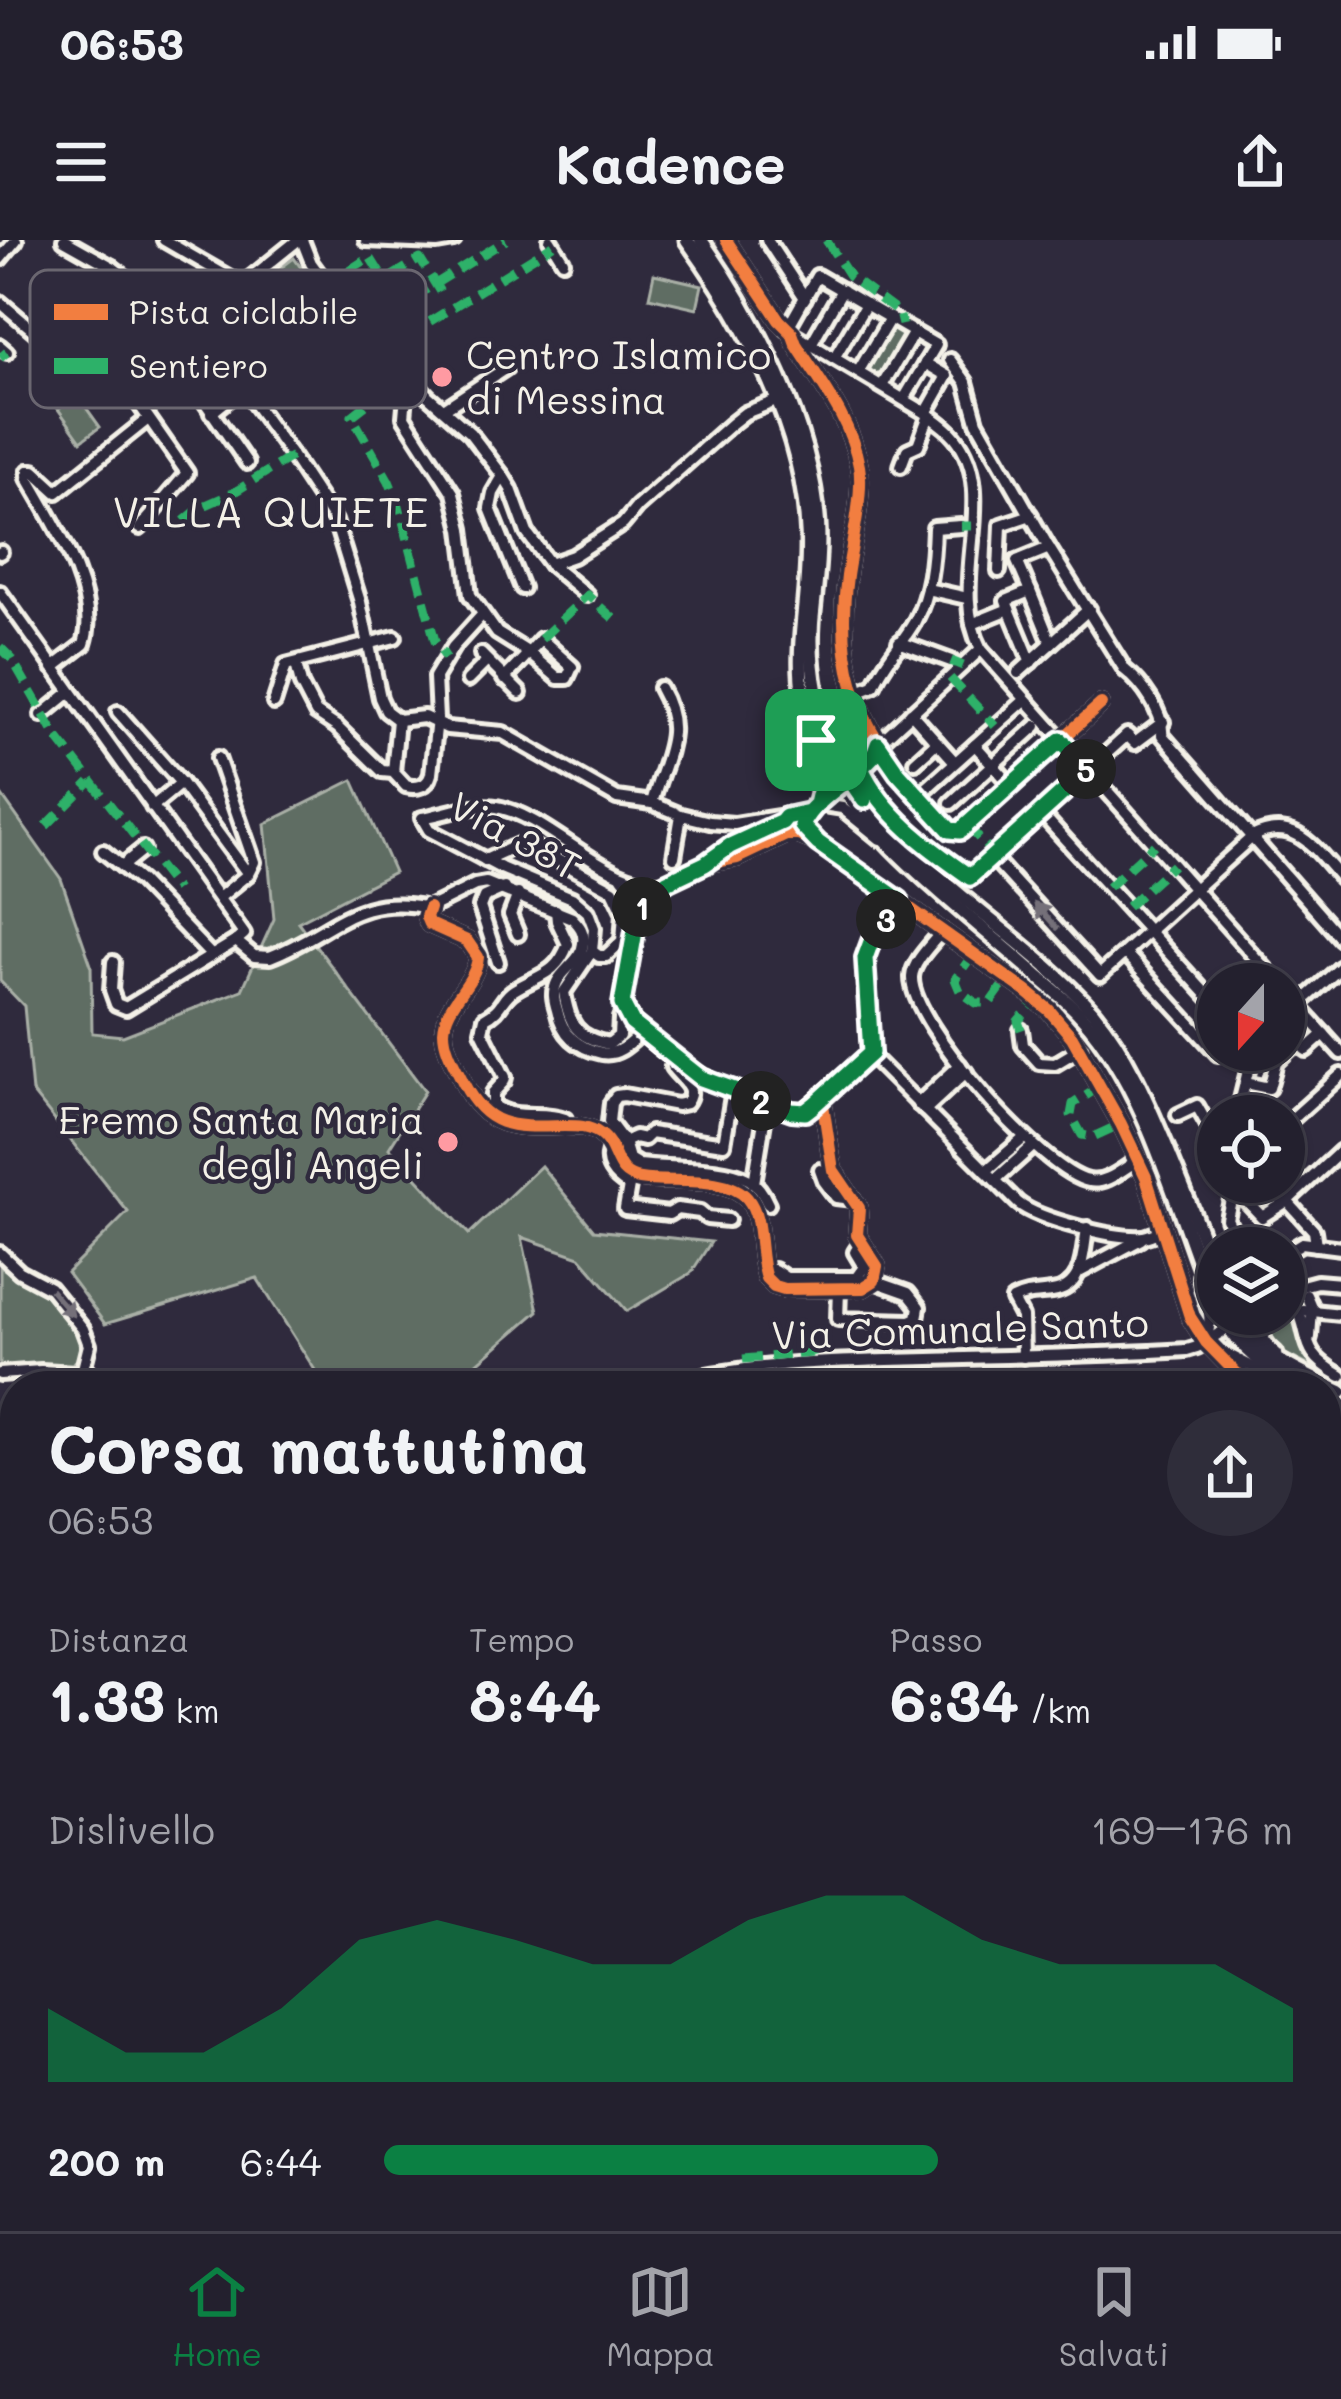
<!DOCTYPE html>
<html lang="it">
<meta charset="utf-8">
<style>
:root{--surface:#23202e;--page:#2f2d3a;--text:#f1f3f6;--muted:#a3a3aa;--line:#403e4a;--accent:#0b8043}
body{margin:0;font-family:Mali,sans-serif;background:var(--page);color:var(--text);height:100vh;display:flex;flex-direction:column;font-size:45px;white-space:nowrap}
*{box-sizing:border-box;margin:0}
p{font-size:39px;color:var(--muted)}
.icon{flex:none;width:66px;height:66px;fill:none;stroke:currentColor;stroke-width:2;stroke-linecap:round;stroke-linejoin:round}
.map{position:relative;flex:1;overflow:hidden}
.panel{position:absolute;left:0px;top:1131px;width:1341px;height:861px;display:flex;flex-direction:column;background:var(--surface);border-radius:48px 48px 0 0;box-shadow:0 3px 9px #0004,0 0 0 3px var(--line)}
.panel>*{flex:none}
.needle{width:78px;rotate:201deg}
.fabs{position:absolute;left:1197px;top:723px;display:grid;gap:24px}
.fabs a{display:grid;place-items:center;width:108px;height:108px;border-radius:50%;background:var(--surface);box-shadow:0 3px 9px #0004,0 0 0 3px var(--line);font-size:60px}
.pin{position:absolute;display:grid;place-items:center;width:102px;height:102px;color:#fff;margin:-51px;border-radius:24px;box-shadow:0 6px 18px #0006}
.km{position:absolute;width:60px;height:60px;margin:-30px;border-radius:50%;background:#222;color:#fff;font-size:33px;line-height:60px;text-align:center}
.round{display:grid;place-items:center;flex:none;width:126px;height:126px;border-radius:63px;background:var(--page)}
.overview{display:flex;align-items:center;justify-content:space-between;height:204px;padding:0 48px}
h1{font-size:66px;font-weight:700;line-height:90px}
.figures{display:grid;grid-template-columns:repeat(3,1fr);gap:18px;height:204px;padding:12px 48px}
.figures div{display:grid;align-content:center}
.figures b{font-size:60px;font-weight:700}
.figures small{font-size:33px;font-weight:400}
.figures p{font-size:33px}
.chart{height:336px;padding:24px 48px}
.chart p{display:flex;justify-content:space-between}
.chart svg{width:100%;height:216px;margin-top:12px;fill:var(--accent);opacity:.7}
ul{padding:0 48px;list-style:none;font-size:39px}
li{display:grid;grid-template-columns:192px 144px 1fr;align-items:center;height:90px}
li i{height:30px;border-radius:15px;background:var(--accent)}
.status{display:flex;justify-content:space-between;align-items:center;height:84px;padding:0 60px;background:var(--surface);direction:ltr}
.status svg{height:33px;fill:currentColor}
header{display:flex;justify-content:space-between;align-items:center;height:156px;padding:0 48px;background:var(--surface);font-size:54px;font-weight:700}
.dock{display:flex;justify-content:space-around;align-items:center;height:168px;border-top:3px solid var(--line);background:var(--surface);font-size:33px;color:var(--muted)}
.dock a{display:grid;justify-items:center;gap:6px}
.dock .selected{color:var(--accent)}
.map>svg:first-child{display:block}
</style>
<div class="status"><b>06:53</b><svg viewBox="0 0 49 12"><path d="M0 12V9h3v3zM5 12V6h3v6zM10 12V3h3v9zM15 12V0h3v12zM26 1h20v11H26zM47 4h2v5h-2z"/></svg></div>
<header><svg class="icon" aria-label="menu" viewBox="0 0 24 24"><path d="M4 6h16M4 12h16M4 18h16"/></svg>Kadence<svg class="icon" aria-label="share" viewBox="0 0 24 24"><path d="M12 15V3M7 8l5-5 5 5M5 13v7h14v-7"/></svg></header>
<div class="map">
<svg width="1341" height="1991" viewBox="0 0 1341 1991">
<rect width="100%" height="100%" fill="#2f2a3d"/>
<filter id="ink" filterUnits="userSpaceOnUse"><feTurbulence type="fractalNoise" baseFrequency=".00833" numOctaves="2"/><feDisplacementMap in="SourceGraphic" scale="24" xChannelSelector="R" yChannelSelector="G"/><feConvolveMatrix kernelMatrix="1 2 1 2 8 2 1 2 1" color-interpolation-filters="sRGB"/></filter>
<g filter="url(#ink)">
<!-- green -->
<g fill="#5e6d64" stroke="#a9afa6" stroke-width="3">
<polygon points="294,18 307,36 272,62 259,44"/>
<polygon points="654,34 702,45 697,68 649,57"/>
<polygon points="890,78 914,92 882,146 858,132"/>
<polygon points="77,155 100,187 81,201 58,169"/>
<polygon points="353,540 394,632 298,682 425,851 389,908 469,994 541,926 594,990 711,1002 691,1033 627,1071 580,1017 522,997 538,1071 453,1144 439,1146 325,1146 257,1038 105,1084 67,1033 128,972 32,852 24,766 0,741 0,553 61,639 91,725 92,793 123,796 242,750 274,679 265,584"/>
<polygon points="0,1027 52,1057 82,1096 84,1107 81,1116 69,1127 0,1129"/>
<path d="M 1287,1074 C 1302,1083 1297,1091 1301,1107 C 1304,1117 1310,1123 1318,1130 L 1278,1110 L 1265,1092 C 1268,1080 1275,1074 1287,1074 Z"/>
<polygon points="15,1283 15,1829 0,1841 0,1290"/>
<polygon points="1326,1600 1341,1609 1341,1991 369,1991 355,1977 1326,1977"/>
</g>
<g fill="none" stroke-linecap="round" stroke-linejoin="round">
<!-- highway-tunnel -->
<g stroke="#4d4857" stroke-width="15" stroke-dasharray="15 8" stroke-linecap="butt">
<polyline points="1326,1935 1341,1924"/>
<polyline points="1326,1973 1341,1960"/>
<polyline points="1264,1991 1278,1977"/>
<polyline points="1306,1991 1321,1977"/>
</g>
<!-- minor casing -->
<g stroke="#f4f1e8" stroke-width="20">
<g id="minor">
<polyline points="64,0 112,27 210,102 292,216 335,281 360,362 380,458 386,471 398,480"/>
<polyline points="164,0 242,45 298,0"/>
<polyline points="302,0 311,23 335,56 428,156 470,193 503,236 511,249 527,293 550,324 587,355"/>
<polyline points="366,0 437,3 454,0"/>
<polyline points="550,0 563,21"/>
<path d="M 726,0 L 779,80 L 792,93 L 796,104 C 820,142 851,180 859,226 C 864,252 851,307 847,336 C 832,453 874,508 950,590 L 960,591 L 1101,464"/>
<polyline points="767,0 805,58"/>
<polyline points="0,19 16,0"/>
<path d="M 112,27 C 104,32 93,32 85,37 C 64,49 77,75 82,92 L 109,84 L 113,99"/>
<polyline points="0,62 60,113"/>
<polyline points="164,65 149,81 191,114"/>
<polyline points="787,89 817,36 936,105 904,159"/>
<path d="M 792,93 L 926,173 C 936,180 947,187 955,197 C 1001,254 946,343 981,409 L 1279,744"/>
<polyline points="811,104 842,50"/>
<polyline points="0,106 7,112"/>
<polyline points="834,118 866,64"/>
<path d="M 950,120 L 966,142 L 977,182 L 1049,308 L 1125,430 C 1142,443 1164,473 1162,495 L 1341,699"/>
<polyline points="925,123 947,136 926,173"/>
<polyline points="180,126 247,223"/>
<path d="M 408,132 L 404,177 L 453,253 L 462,289 L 470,355 L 497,393 L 529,413 L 558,438 L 567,438 L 572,427 L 541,399 C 529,413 517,426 504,439"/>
<polyline points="858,132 890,78"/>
<polyline points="120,137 187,233 140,288"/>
<polyline points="882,146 914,92"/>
<polyline points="444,169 506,128"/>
<polyline points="211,173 243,147"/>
<polyline points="901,226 907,210 918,205 929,175"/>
<path d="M 29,231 L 28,238 C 52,281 101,353 84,404 L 53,428"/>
<polyline points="29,231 34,231 57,252 148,179"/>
<polyline points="503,236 493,253 490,268 522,348"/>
<polyline points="0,313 1,312"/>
<polyline points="550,324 573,316 623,284 637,267 731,184 745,173 776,161"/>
<polyline points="999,331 1001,285 1031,275"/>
<polyline points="927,349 967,358"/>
<polyline points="1030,351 1051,403"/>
<polyline points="0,352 244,694 236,701"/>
<polyline points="1009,369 1031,422"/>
<polyline points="972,384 1009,369 1006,361 1030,351 1017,321 1049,308"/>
<polyline points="899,402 951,421"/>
<polyline points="481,414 520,453"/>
<path d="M 296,424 L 301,444 L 316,473 L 337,487 L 382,531 L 393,532 L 406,546 C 417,549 428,546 431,534 L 437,479 L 435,437 L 453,407 L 482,375"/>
<polyline points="1018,433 1089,369"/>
<polyline points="468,440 487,421"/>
<path d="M 856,452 L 874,445 C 884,421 902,404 915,381 C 930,353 933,320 934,288 L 961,286"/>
<polyline points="274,463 286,425 395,397"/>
<polyline points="118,472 181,543 248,634"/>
<polyline points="911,473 955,522"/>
<polyline points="42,475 70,452"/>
<polyline points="398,480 424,477 447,488 503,493 617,558 652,563 681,575 710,582 734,584 809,572"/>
<polyline points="975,505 1011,545"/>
<polyline points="816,510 824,535 818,561"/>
<polyline points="218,518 254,622 248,634 219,658"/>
<polyline points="915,522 937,502"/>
<path d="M 861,528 C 884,577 927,607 971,637 L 1127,495 L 1135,503 L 1163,482"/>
<polyline points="393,532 398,480"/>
<polyline points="919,555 1025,460"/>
<path d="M 652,563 C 664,517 686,493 660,448"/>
<polyline points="951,563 1036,486"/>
<polyline points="817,564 842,568 880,599"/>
<polyline points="152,567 181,543"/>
<polyline points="1041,573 1218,767"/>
<path d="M 798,595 C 802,586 805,576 813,568 C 833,547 868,533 878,504 L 981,409"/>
<polyline points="103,611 140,641 211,715"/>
<polyline points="674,617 681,575"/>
<path d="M 992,617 L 1100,735 L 1252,597 C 1295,575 1315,609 1341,638"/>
<polyline points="485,620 518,605 530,605 613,650 624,673 622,701 606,716 599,716 592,711"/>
<polyline points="705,624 737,618 786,595 798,595 818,603 1026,751 1049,770 1072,797 1121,884 1146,937 1190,1077 1206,1102 1249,1146"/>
<polyline points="122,626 143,609"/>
<path d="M 622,637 L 635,654 L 637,665 L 622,757 C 629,808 757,872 804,871 L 871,813"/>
<polyline points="518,654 510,675 518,694"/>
<path d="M 899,660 L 872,699 L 865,718 L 869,806 L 873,818 L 1018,963 C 1039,980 1115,999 1143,997 C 1146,997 1158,992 1162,991"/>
<path d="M 429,668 L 426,677 L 429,684 L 467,701 L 478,717 C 476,744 445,762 444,791 C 444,809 456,827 463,842 C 487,891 517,887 564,886 C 577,886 589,886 600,894 C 619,907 612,935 640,939 C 670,944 726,934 747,958 C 764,978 757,1014 766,1038 L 774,1046 L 784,1049 L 863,1048 L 874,1041 L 877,1026 L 857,995 L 859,968 L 833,930 L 822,858"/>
<path d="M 429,668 L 475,645 L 486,643 L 572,678 C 579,685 585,692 583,703 C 582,720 564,728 557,742 C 552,752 554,760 557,770 C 562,794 577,808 602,813 C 619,816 631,802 642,792"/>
<path d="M 556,670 L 557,681 L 568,704 C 556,736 539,734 514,750 C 501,758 503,769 485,778 L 482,791 L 505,837 L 504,841 L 493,853 L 493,865 C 516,882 541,870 565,879 L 566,886"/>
<polyline points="640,672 649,657 667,642 705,624 730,606 783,580"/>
<path d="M 942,691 C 933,703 913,721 912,737 C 910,783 1044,933 1089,941 C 1106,945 1124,928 1138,920"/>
<path d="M 236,701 L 254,716 L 270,717 C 333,693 354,652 429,668"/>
<polyline points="1125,713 1218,814"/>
<polyline points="113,722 111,750 116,764 126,768 236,701"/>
<polyline points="498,722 480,667 484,657 504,648"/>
<polyline points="1284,750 1341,813"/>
<path d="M 624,770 L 620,778 L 619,796 L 609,804 C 576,798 569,784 564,752 L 592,711 L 594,688 L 588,672 L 572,658 L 501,628 L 429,590 L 422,578 C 445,574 473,563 497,567 C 552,577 610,652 667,642"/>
<polyline points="1284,778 1341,727"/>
<polyline points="1284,787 1297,802"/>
<polyline points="1021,790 1023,805 1039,823 1055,824 1080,809"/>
<path d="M 676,819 L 672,827 C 681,840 698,847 686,863 L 677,865 L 624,855 L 616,856 L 611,863 L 609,882 L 624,902 L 629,919 L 639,925 C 670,929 723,925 750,940 C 759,946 764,955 768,964"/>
<polyline points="1245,843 1269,848 1276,822 1297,802 1306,810 1324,794"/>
<polyline points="918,864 960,825"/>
<polyline points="925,870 966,832"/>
<polyline points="1178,875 1197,866 1218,903"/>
<polyline points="1237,876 1253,810"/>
<polyline points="1284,886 1341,835"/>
<polyline points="624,902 635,897 644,899 650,893 724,904 733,850"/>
<path d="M 611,907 C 602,924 614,937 629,946 L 625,969 L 669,974 L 677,969 L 700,972 L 707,978 L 728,980"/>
<polyline points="820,930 824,941 836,957 853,959"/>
<polyline points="986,931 1024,898"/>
<polyline points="995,940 1033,906"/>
<polyline points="754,943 767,863"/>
<polyline points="1234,945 1227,979 1241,1008"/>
<polyline points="1233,946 1262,977 1287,961 1341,911"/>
<polyline points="1287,961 1314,991 1316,1005"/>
<polyline points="0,1013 20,1032 50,1048 83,1089 89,1105 82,1133"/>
<polyline points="1284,1014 1302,1003 1341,1008"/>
<polyline points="774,1030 786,1038 856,1038 864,1027 855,1012 861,1003"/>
<polyline points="1081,1031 1141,999"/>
<path d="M 1200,1036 C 1204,1066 1215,1069 1206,1102"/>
<path d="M 1292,1047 L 1289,1057 C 1317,1092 1291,1108 1341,1136"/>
<polyline points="839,1049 838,1079 910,1081 917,1078 919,1067 908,1053 874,1041"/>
<polyline points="1287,1050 1317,1042 1341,1044"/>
<polyline points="1306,1055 1312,1069 1310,1097"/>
<polyline points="1284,1068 1341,1074"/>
<path d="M 1267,1074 C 1258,1090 1262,1102 1276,1113"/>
<polyline points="1219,1110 1289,1146"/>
<path d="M 1023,1117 L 1022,1077 L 1013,1060 C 1026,1053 1037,1054 1052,1052 C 1084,1048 1083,1014 1087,988"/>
<polyline points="0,1134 41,1131 93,1134 134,1146"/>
<path d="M 655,1146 C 748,1122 834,1121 929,1119 C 1015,1117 1101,1115 1187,1110 L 1197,1107 L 1251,1074"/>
<polyline points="1326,1188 1341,1192"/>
<polyline points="0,1268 15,1264"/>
<polyline points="1341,1277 1338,1293 1341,1305"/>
<polyline points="1341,1347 1327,1379 1341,1437"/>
<polyline points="1326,1494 1341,1512"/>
<polyline points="270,1977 276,1991"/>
<polyline points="132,1991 155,1977"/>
</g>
</g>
<!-- major casing -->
<g stroke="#f4f1e8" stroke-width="21">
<g id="major">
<path d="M 687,0 C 749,86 805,190 808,299 C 810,380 783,434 822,513 C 865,601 963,669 1035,734 C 1051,748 1068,761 1082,777 C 1149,850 1180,982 1218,1073"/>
<path d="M 701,0 C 757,80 811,184 818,283 C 820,317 815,349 812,383 C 809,428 818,475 837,516 C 886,620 1018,687 1093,772 C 1128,814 1149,866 1170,916 C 1187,958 1205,1000 1218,1044"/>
<path d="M 1219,1074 C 1241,1109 1265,1128 1303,1146"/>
<path d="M 1230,1074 C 1262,1117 1294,1130 1341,1152"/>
<polyline points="1326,1157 1341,1164"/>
</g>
</g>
<!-- minor -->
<use href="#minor" stroke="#2f2a3d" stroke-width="10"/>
<!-- major -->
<use href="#major" stroke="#2f2a3d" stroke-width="12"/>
<!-- quiet -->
<g stroke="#2db169" stroke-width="9" stroke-dasharray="18 9" stroke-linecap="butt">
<polyline points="826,0 850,37 899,73 902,85"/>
<polyline points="326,45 370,17 390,49"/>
<polyline points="345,65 420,19 443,57"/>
<polyline points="366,87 506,0"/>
<polyline points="384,110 553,5"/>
<polyline points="0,118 7,112"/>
<polyline points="408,132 352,176 389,241 399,266 435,401 446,418"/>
<polyline points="184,281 201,267 233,253 292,216"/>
<polyline points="961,286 972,286"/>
<polyline points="541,399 587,355 614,379"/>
<polyline points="0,407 12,419 56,496 177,650"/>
<polyline points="951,421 963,426"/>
<polyline points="950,438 995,486"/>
<polyline points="967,585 994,615"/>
<polyline points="46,586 90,542"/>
<polyline points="1108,647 1154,605"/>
<polyline points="1127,667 1173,625"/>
<polyline points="974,713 955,739 960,751 976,763 990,763 1008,738"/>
<polyline points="1021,790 1018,781 1037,759"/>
<polyline points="1101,846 1073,864 1071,875 1082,895 1093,897 1121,884"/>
<polyline points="743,1119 812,1113 813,1121"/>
<polyline points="49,1132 50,1146"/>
</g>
<!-- cycleway casing -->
<g stroke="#2f2a3d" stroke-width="20">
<g id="cycleway">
<path d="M 726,0 L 779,80 L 792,93 L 796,104 C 820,142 851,180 859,226 C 864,252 851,307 847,336 C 832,453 874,508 950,590 L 960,591 L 1101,464"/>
<polyline points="705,624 737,618 786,595 798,595 818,603 1026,751 1049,770 1072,797 1121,884 1146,937 1190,1077 1206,1102 1249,1146"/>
<path d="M 429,668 L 426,677 L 429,684 L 467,701 L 478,717 C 476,744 445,762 444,791 C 444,809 456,827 463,842 C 487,891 517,887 564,886 C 577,886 589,886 600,894 C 619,907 612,935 640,939 C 670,944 726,934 747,958 C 764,978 757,1014 766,1038 L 774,1046 L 784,1049 L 863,1048 L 874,1041 L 877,1026 L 857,995 L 859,968 L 833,930 L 822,858"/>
</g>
</g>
<!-- cycleway -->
<use href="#cycleway" stroke="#f27e40" stroke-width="12"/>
</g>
<!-- one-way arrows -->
<defs><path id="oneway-solid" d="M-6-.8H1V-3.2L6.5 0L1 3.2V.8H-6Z" transform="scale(3)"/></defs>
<g fill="#747079">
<use href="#oneway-solid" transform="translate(1046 676) rotate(-132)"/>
<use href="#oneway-solid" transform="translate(62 1063) rotate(49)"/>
</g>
</g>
<g fill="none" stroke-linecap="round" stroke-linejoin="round" filter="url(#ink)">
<!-- route casing -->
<g stroke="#fff" stroke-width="24">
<path id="route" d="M 816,500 L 816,512 L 824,535 L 817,564 L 809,572 L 786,577 L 782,582 L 730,606 L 705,624 L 667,642 L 649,657 L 637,680 L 622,764 L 632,783 L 701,838 L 792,871 L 805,872 L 814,865 L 871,813 L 865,718 L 872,699 L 899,660 L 818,603 L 802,586 C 813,561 841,546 861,528 C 884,576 927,607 970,637 L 1088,530 L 1061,500 L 960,591 L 950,590 L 898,533 L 878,504 L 874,515 L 861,528 L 864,560 L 849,538 L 840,545 L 816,500"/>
</g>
<!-- route -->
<use href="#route" stroke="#0b8043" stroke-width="15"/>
</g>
<!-- markers -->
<g fill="#ff9aa2" stroke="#2f2a3d" stroke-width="4.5">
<circle cx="442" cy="137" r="12"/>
<circle cx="448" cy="902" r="12"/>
</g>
<g text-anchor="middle" stroke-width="9" stroke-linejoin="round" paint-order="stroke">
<!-- poi labels -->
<g font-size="39" fill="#f4f1e8" stroke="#2f2a3d" text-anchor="start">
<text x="466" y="129">Centro Islamico<tspan x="466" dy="45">di Messina</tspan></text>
<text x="424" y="894" text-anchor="end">Eremo Santa Maria<tspan x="424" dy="45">degli Angeli</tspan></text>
</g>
<!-- street labels -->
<g font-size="39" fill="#f4f1e8" stroke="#2f2a3d">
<text transform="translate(515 596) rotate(28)" y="14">Via 38T</text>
<text transform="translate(960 1089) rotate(-2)" y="14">Via Comunale Santo</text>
</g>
<!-- neighbourhood labels -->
<g font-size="42" letter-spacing="3" fill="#f4f1e8" stroke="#2f2a3d">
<text x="272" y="288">VILLA QUIETE</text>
</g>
</g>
<!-- legend -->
<rect x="30" y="30" width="396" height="138" rx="18" fill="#2f2a3d" stroke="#6a6670" stroke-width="3"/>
<rect x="54" y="64" width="54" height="16" fill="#f27e40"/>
<rect x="54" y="118" width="54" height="16" fill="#2db169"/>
<g font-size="33" fill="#f4f1e8">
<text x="129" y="84">Pista ciclabile</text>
<text x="129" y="138">Sentiero</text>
</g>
</svg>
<div class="fabs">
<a><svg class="needle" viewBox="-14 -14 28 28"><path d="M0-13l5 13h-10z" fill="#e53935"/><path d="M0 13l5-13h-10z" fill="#a3a3aa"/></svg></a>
<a><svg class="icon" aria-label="locate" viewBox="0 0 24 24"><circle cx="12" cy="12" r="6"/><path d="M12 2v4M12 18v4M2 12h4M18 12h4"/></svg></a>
<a><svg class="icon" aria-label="layers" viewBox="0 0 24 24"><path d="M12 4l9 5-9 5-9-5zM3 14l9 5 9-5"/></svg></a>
</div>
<div class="pin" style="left:816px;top:500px;background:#1e9e55"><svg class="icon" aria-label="arrive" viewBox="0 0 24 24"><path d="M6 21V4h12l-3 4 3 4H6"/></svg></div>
<b class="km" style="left:642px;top:667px">1</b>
<b class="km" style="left:761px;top:861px">2</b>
<b class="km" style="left:886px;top:679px">3</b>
<b class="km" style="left:1086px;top:529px">5</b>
<section class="panel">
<div class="overview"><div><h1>Corsa mattutina</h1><p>06:53</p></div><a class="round"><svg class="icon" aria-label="share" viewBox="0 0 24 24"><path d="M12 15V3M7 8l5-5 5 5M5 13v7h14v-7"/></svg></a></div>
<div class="figures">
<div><p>Distanza</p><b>1.33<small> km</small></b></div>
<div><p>Tempo</p><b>8:44</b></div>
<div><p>Passo</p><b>6:34<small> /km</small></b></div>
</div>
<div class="chart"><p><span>Dislivello</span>169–176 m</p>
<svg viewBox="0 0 160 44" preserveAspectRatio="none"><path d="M0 44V29L10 38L20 38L30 29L40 15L50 11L60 15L70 20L80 20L90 11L100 6L110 6L120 15L130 20L140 20L150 20L160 29V44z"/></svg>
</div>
<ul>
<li><b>200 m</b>6:44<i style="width:61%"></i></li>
</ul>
</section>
</div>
<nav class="dock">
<a class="selected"><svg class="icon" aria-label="home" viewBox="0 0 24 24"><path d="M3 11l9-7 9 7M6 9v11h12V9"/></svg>Home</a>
<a><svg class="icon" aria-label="map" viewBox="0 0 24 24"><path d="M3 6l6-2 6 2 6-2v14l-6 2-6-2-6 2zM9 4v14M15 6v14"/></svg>Mappa</a>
<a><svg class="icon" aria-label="saved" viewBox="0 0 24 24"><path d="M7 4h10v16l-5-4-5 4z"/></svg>Salvati</a>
</nav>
